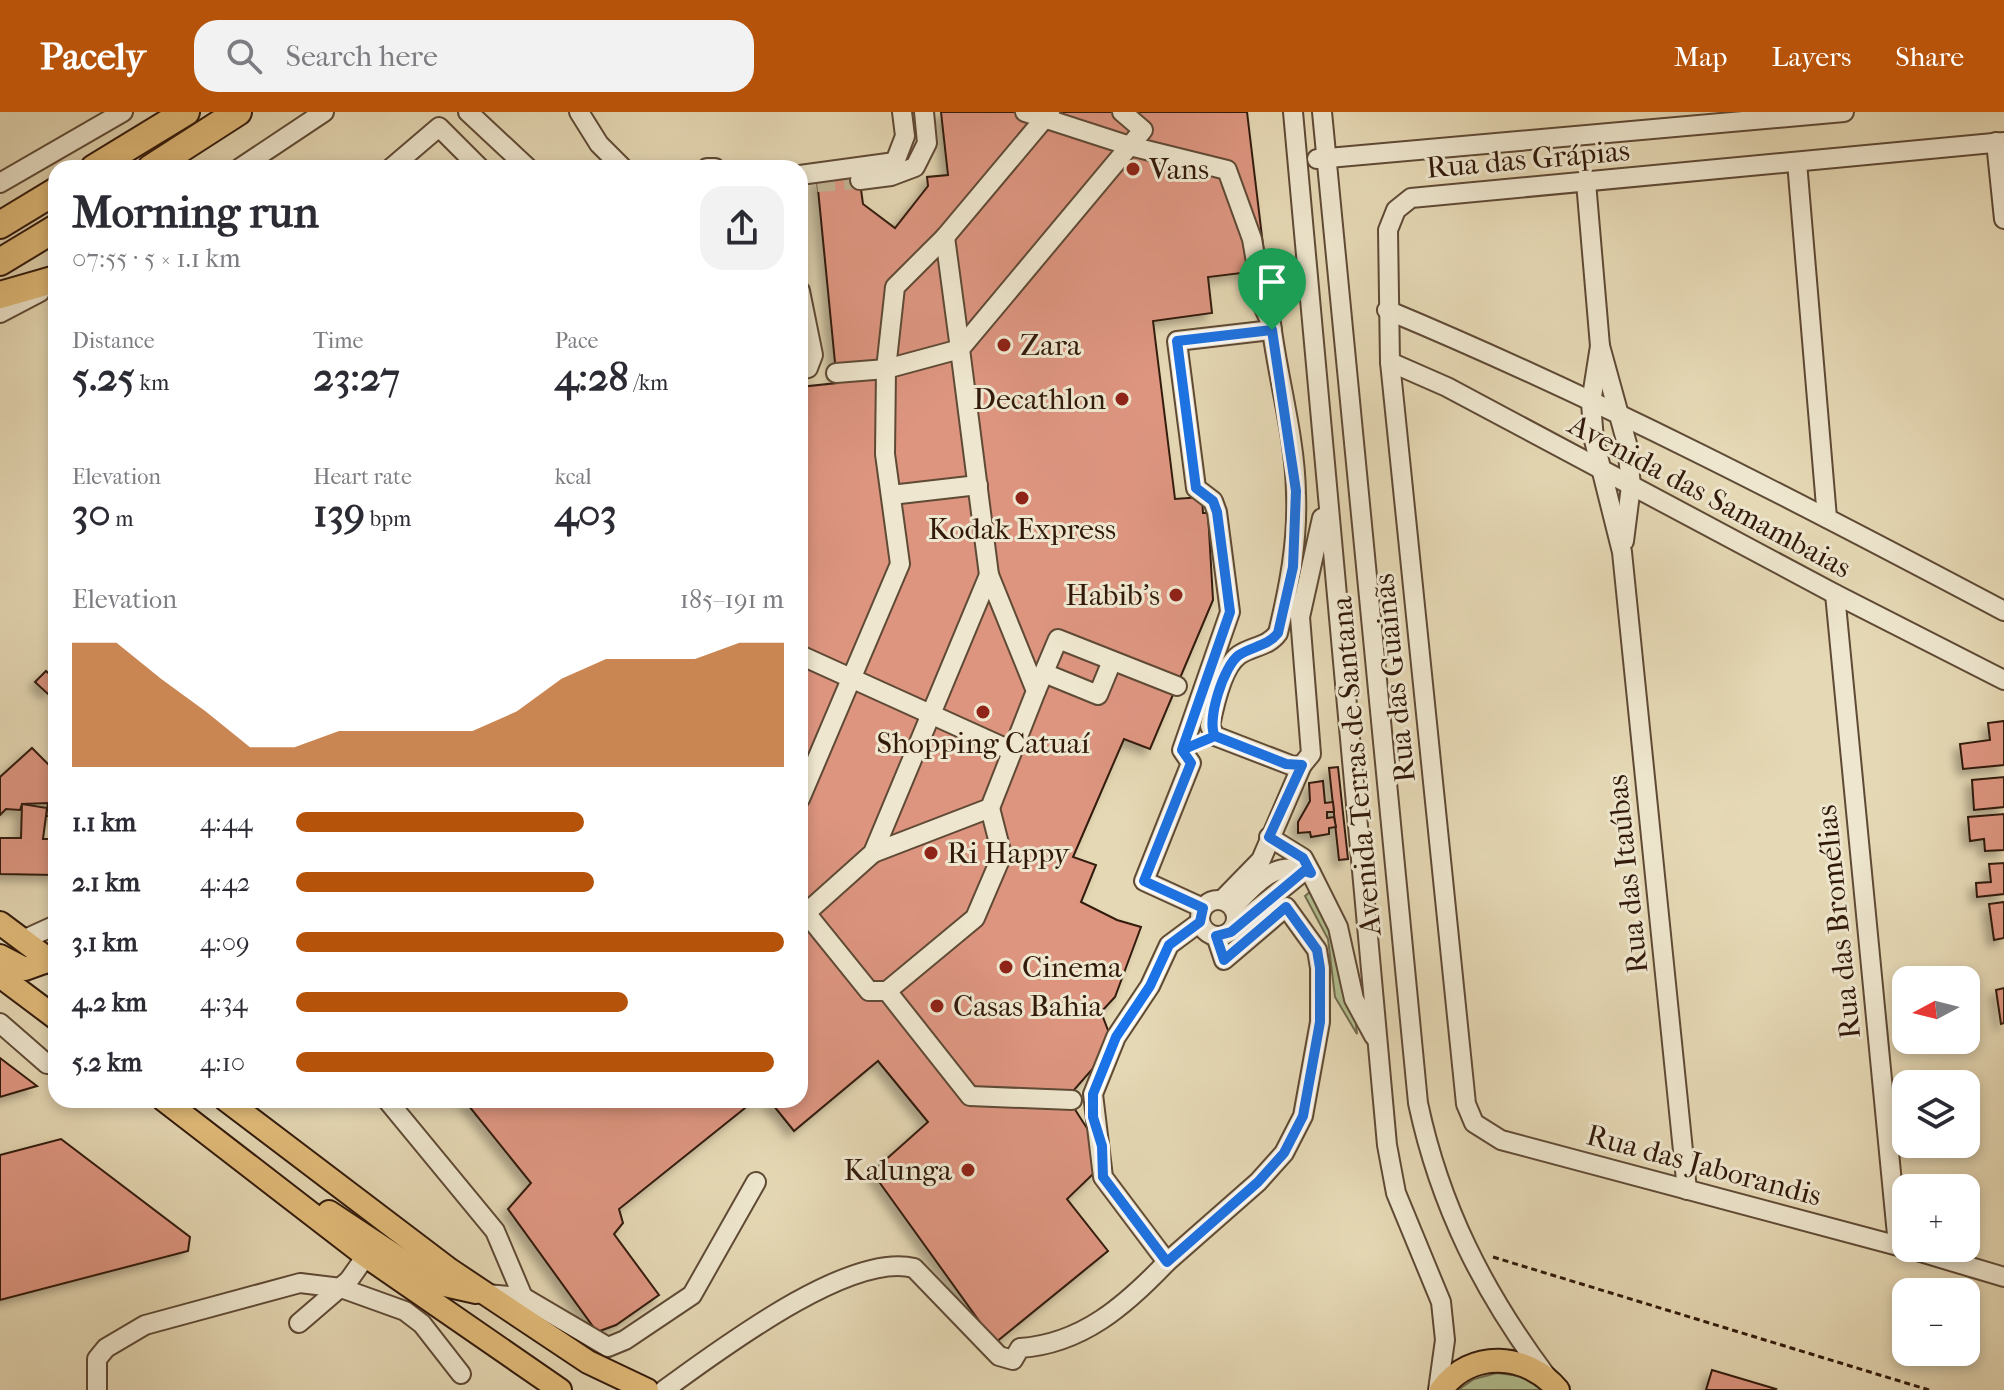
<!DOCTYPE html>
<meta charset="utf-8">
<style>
:root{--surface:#fff;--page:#f2f2f3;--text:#2b2b33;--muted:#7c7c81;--accent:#b45309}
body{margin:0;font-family:"IM FELL French Canon",serif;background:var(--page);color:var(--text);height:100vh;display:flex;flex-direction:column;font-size:30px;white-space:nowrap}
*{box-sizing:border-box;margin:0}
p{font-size:26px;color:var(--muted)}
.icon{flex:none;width:44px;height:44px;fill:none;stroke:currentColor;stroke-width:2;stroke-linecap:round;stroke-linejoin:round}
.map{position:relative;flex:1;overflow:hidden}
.details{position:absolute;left:48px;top:48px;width:760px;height:948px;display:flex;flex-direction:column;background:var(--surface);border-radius:24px;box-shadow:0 4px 12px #0003}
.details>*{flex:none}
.needle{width:52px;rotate:263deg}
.fabs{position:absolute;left:1892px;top:854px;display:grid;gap:16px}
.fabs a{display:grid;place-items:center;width:88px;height:88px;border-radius:16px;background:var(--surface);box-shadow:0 4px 12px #0003;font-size:40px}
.pin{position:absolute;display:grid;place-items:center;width:68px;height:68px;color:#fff;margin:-82px -34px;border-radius:50% 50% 50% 0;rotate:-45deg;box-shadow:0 0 8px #0007}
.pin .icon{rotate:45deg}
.round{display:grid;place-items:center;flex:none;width:84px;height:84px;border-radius:24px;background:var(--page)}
.summary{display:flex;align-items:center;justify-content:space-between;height:136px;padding:0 24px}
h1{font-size:44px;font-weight:700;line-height:60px}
.stats{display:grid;grid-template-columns:repeat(3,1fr);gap:12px;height:136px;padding:8px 24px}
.stats div{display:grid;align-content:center}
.stats b{font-size:40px;font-weight:700}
.stats small{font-size:22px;font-weight:400}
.stats p{font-size:22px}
.chart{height:224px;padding:16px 24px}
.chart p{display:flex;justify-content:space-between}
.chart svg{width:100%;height:144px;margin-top:8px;fill:var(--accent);opacity:.7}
ul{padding:0 24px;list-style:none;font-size:26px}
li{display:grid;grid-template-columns:128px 96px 1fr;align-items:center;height:60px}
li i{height:20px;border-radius:10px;background:var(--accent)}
header{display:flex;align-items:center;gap:48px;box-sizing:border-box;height:112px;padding:0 40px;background:var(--accent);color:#fff}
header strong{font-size:38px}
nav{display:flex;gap:44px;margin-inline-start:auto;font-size:28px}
.search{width:560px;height:72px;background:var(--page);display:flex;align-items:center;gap:20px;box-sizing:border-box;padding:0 28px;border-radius:24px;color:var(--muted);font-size:30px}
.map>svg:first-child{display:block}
</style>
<header>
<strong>Pacely</strong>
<div class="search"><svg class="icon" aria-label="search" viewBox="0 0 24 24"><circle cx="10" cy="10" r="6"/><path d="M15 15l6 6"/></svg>Search here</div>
<nav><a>Map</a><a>Layers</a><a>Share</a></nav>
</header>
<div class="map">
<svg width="2004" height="1278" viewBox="0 0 2004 1278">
<defs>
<filter id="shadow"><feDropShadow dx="-6" dy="6" stdDeviation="4" flood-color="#0004"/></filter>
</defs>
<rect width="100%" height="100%" fill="#e5d8b4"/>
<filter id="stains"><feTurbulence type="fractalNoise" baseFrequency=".0025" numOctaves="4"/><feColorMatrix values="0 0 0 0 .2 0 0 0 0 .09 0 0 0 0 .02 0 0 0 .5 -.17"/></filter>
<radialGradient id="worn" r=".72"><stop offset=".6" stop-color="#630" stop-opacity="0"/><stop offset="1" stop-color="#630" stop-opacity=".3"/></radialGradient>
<!-- grass -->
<g fill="#b1bf90" stroke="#726c4e" stroke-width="2">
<path d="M 1311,779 C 1334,820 1353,874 1357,922 L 1335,885 L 1328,827 L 1305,784 Z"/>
<polygon points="1497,1261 1520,1264 1543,1278 1458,1278 1474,1267"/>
</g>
<!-- building -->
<g fill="#dd9580" stroke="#321a0b" stroke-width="2" filter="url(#shadow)">
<polygon points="941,0 1247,0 1266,158 1208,165 1212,201 1153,209 1175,387 1202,385 1203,401 1208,401 1213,488 1150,637 1124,627 1073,745 1096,753 1081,790 1117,808 1141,815 1115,885 1101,900 1111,926 1103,945 1073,979 1074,996 1092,1024 1094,1052 1093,1062 1067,1087 1108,1139 995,1231 872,1060 928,1010 878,949 794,1019 769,988 800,988 800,275 837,271 817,67 859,63 863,92 895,116 928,74 927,65 948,63"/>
<polygon points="46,559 56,568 48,582 35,570"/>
<polygon points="2004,609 2004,653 1963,657 1960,632 1990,628 1988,611"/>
<polygon points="32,636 56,660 56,704 46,704 48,691 22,692 20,698 6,697 0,703 0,665"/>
<polygon points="1338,655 1348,747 1339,748 1329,656"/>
<polygon points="2004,665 2004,695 1974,698 1972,668"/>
<polygon points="1323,669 1325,691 1333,690 1334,700 1327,700 1327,706 1334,705 1336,715 1329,716 1329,722 1311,725 1310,720 1298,721 1298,710 1310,689 1309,671"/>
<polygon points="22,692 47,696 43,727 56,727 56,763 0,762 0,726 21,726"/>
<polygon points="2004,702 2004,738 1985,739 1984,727 1970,729 1968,705"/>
<polygon points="2004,751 2004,782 1977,785 1976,771 1991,770 1989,752"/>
<polygon points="2004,790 2004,826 1994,828 1989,792"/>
<polygon points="2004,876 2004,911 2001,912 1996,878"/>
<polygon points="0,946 37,974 0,985"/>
<polygon points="464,988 755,988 619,1097 623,1111 614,1122 659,1183 616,1213 597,1220 508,1097 531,1071"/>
<polygon points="61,1027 190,1125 188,1139 0,1188 0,1043"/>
<polygon points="1712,1258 1776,1277 1775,1278 1706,1278"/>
</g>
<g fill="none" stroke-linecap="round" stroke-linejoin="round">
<!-- minor-tunnel -->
<polyline stroke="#c1b292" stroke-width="18" stroke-dasharray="18 9" stroke-linecap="butt" points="817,71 860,68"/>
<!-- minor casing -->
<g stroke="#5f4a35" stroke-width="22">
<g id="minor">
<polyline points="468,0 528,56"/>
<polyline points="579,0 599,32 623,56"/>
<path d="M 1025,0 L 1130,34 L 1227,58 L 1252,127 L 1264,196 L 1271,211 C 1278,268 1295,324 1296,381 C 1298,430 1289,475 1278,521 C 1268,535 1252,534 1239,543 C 1222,555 1214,594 1210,614 L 1215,624 L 1293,654 L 1302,653 L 1311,642 L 1300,505 L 1322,406"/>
<polyline points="1293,0 1387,1033 1396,1081 1441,1190 1445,1228 1438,1278"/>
<path d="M 1322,0 L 1418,991 C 1440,1095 1484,1181 1547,1265"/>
<polyline points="1996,30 2004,107"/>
<polyline points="1317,47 1844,0"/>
<polyline points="1797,50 1827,406"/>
<polyline points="240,56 324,0"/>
<polyline points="391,56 439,15 480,56"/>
<polyline points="707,56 715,56"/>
<polyline points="800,63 895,50 905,24 902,0"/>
<polyline points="860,68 891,64 915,55 927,31 924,0"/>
<polyline points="1586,70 1600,234 1627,332 1631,374 1624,429"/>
<polyline points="0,71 123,0"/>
<polyline points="800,179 813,243 808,256 800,258"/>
<path d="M 1387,198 C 1598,286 1802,392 2004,499"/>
<polyline points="0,201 40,180"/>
<polyline points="1600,234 1591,291 1594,328 1622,440 1687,1078"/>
<polyline points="1390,250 1447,275 1835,482 2004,568"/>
<polyline points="836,261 886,257 960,237 945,125"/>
<polyline points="891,383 978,373"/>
<polyline points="1835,482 1898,1133"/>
<polyline points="800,543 1012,639"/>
<polyline points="1044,561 1098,583 1112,549"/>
<polyline points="1036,579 1058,527 1177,574"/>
<polyline points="800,687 900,452 885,342 886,257 895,175 945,125 1050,0"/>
<polyline points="1269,725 1303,746 1311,761 1338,815 1354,887 1374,924"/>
<polyline points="873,741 990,696 1036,579 989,463 960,237 1143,18 1122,0"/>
<circle cx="1218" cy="806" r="18"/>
<polyline points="1222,788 1261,748 1302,653"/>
<polyline points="800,794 806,801 873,741 989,463"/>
<path d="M 1233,795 C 1253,775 1273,748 1304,759"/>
<polyline points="1203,796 1144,769 1191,651 1182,638 1230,500 1217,400 1213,389 1196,376 1177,229 1272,218"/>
<polyline points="806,801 869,879 887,879 970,984 1072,988"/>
<polyline points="1200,810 1169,833 1150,874 1116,925 1093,982 1103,1065 1167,1150 1258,1070 1284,1041 1303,1004 1320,910 1320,856 1317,838 1286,795 1224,848 1216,824"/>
<polyline points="1235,815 1304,759 1311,761"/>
<polyline points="23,828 56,813"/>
<polyline points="887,879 975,806 1002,743 990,696"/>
<polyline points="0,911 47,952 56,950"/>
<polyline points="387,988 495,1119 523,1185"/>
<polyline points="1906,1136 1501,1028 1474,1011 1466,992 1390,250 1388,118 1396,98 1411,86 2004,30"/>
<polyline points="1907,1136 2004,1165"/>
<polyline points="486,1182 523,1185 608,1235 625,1228 692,1183 756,1070"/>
<polyline points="299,1211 349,1168 366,1144"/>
<polyline points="97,1278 97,1247 106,1236 145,1213 300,1171 341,1176 405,1199 422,1212 461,1262"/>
<path d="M 664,1278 C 717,1240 849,1139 914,1156 L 999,1244 L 1013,1248 L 1020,1236 C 1082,1232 1126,1193 1167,1150"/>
</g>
</g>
<!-- major casing -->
<g stroke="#321a0b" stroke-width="26">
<g id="major">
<polyline points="0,811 56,853"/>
<polyline points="0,844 25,857 50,848"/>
<polyline points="0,864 56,906"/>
<polyline points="164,988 366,1144 560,1278"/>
<polyline points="226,988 450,1158 588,1250 647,1278"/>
<polyline points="329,1100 436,1171 476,1180"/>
<path d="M 1441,1278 C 1471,1237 1527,1241 1558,1278"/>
</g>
</g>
<!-- highway casing -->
<g stroke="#321a0b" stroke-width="30">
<g id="highway">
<polyline points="94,56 186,0"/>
<polyline points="151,56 238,0"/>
<polyline points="0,113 56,79"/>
<polyline points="0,150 56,116"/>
<polyline points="0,183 56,167"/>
</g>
</g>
<!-- path -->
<polyline stroke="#321a0b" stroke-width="3" stroke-dasharray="6 4" stroke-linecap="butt" points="1493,1145 1929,1278"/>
<!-- minor -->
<use href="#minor" stroke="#eee6ce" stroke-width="18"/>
<!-- major -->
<use href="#major" stroke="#e2bc7a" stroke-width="22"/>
<!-- highway -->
<use href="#highway" stroke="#e2bc7a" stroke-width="26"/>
</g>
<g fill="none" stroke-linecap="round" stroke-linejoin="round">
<!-- route casing -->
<g stroke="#fff" stroke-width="16">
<path id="route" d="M 1272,218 L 1296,379 L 1293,455 L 1278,521 C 1268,534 1253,534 1239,543 C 1224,553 1206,609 1215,624 L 1182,638 L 1191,651 L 1144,769 L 1203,796 L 1200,810 L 1169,833 L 1150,874 L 1116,925 L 1093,982 L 1093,1005 L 1102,1034 L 1103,1065 L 1167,1150 L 1258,1070 L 1284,1041 L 1303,1004 L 1320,910 L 1320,856 L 1317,838 L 1286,795 L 1224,848 L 1216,824 L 1231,820 L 1304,759 L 1311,761 L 1303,746 L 1269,725 L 1302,653 L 1286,652 L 1215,624 L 1182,638 L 1230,500 L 1217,400 L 1213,389 L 1196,376 L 1177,229 L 1272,218"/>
</g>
<!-- route -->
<use href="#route" stroke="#1a73e8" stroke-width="10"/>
</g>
<!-- markers -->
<g fill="#8f2418" stroke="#eee6ce" stroke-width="3">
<circle cx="1133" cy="57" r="8"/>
<circle cx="1004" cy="233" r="8"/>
<circle cx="1122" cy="287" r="8"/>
<circle cx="1022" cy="386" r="8"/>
<circle cx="1176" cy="483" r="8"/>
<circle cx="983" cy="600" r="8"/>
<circle cx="931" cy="741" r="8"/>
<circle cx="1006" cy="855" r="8"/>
<circle cx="937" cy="894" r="8"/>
<circle cx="968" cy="1058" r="8"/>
</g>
<g text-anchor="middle" stroke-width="6" stroke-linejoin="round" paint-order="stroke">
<!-- street labels -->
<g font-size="30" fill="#321a0b" stroke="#eee6ce">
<text transform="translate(1528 47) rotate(-5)" y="10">Rua das Grápias</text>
<text transform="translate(1710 384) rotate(28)" y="10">Avenida das Samambaias</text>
<text transform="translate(1394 566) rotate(-96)" y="10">Rua das Guainãs</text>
<text transform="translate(1356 654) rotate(-95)" y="10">Avenida Terras de Santana</text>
<text transform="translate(1627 762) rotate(-96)" y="10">Rua das Itaúbas</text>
<text transform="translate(1838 810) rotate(-96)" y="10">Rua das Bromélias</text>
<text transform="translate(1704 1053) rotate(15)" y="10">Rua das Jaborandis</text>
</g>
<!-- poi labels -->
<g font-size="30" fill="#321a0b" stroke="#eee6ce" text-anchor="start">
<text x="1149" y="67">Vans</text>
<text x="1020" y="243">Zara</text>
<text x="1106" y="297" text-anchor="end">Decathlon</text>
<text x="1022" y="427" text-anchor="middle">Kodak Express</text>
<text x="1160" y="493" text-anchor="end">Habib's</text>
<text x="983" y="641" text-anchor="middle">Shopping Catuaí</text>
<text x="947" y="751">Ri Happy</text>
<text x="1022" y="865">Cinema</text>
<text x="953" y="904">Casas Bahia</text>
<text x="952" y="1068" text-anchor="end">Kalunga</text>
</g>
</g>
<rect width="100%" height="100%" filter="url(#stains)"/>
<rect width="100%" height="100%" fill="url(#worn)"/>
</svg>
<div class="fabs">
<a><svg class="needle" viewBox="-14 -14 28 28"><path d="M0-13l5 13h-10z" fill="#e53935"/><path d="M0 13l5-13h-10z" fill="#7c7c81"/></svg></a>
<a><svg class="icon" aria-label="layers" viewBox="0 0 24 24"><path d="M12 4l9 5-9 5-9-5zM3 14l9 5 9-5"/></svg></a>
<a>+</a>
<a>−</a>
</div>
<div class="pin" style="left:1272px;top:218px;background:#1e9e55"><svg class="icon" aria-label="arrive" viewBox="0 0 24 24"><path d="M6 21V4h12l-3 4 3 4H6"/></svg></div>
<section class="details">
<div class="summary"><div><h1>Morning run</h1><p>07:55 · 5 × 1.1 km</p></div><a class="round"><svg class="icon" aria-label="share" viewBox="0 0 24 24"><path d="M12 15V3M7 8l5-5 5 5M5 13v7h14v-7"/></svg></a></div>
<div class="stats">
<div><p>Distance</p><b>5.25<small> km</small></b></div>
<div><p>Time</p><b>23:27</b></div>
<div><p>Pace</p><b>4:28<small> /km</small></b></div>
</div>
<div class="stats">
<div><p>Elevation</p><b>30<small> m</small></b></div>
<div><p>Heart rate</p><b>139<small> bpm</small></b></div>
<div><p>kcal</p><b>403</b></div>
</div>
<div class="chart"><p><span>Elevation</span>185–191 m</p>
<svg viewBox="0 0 160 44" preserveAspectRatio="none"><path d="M0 44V6L10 6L20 17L30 27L40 38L50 38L60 33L70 33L80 33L90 33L100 27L110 17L120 11L130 11L140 11L150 6L160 6V44z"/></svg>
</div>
<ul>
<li><b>1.1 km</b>4:44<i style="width:59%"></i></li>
<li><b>2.1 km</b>4:42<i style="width:61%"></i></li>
<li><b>3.1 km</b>4:09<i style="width:100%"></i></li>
<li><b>4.2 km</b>4:34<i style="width:68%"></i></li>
<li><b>5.2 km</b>4:10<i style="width:98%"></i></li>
</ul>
</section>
</div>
